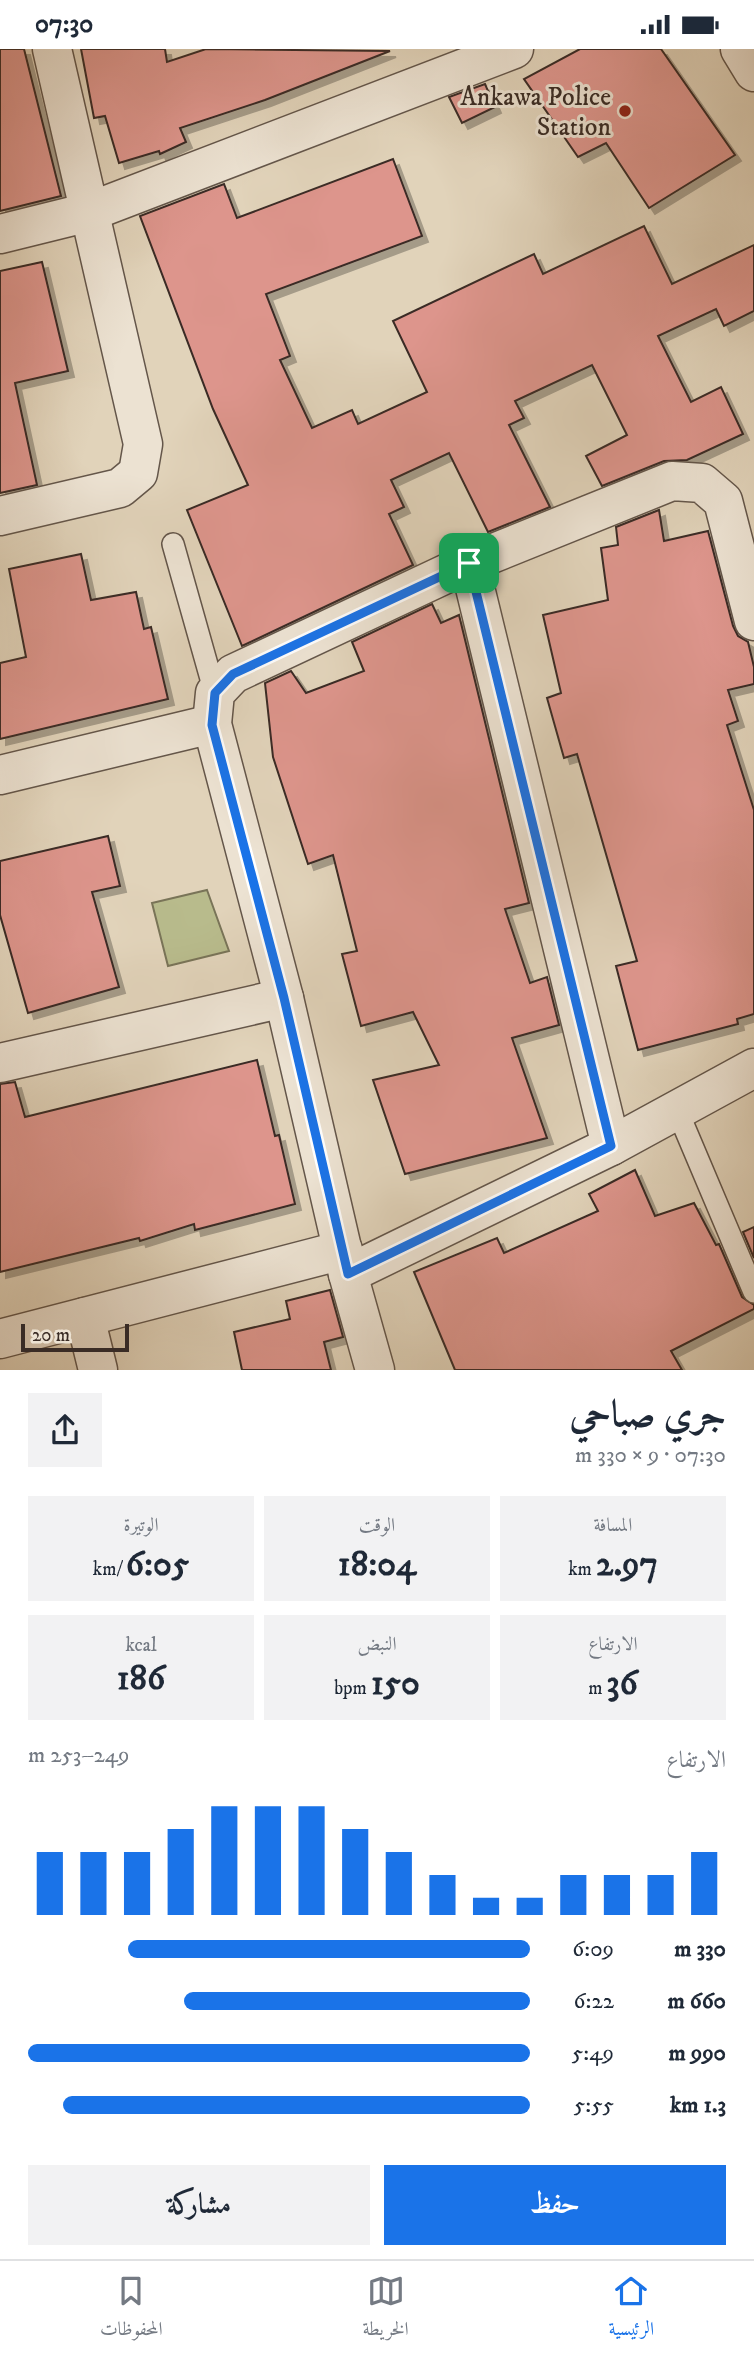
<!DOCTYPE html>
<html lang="ar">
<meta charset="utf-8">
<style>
:root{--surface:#fff;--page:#f2f2f3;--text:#1f2937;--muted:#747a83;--line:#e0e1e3;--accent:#1a73e8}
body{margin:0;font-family:"IM FELL DW Pica",Amiri,serif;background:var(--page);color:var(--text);direction:rtl;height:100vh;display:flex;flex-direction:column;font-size:26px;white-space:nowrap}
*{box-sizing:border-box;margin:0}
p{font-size:23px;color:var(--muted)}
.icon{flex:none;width:38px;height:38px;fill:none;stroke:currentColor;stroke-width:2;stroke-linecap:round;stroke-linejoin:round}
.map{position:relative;height:1321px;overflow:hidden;direction:ltr}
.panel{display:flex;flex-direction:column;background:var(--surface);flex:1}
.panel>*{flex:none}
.scale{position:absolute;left:21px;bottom:18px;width:108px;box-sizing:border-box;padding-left:7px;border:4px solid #3a2c25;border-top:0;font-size:19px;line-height:24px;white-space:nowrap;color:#3a2c25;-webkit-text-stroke:5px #ece2d2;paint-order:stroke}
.pin{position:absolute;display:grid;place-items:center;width:60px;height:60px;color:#fff;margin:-30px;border-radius:14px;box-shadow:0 4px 10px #0006}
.round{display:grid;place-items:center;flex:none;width:74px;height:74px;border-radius:0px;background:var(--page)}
.overview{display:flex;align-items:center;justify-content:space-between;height:119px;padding:0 28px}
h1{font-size:38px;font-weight:700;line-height:52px}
.figures{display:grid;grid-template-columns:repeat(3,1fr);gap:10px;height:119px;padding:7px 28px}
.figures div{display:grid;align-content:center;border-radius:0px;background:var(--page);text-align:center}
.figures b{font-size:35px;font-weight:700}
.figures small{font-size:19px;font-weight:400}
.figures p{font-size:19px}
.chart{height:196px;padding:14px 28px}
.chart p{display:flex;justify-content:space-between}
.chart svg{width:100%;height:126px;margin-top:7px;stroke:var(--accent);stroke-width:6}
.cta{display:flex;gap:14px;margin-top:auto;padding:14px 28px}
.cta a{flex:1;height:80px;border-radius:0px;background:var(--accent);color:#fff;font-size:28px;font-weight:700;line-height:80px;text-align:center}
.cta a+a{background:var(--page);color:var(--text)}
ul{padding:0 28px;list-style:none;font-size:23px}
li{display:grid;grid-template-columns:112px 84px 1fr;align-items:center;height:52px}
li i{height:18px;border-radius:9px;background:var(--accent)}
.status{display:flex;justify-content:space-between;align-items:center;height:49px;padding:0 35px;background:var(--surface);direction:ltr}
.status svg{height:19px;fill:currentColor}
.dock{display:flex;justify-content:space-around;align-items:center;height:98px;border-top:2px solid var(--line);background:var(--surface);font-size:19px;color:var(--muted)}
.dock a{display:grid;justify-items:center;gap:4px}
.dock .selected{color:var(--accent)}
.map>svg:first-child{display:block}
</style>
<div class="status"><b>07:30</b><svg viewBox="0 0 49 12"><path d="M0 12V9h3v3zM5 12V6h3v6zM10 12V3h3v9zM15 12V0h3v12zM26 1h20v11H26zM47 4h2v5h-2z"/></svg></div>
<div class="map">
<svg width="754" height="1321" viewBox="0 0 754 1321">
<defs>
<filter id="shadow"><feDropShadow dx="6" dy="6" stdDeviation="0" flood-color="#0004"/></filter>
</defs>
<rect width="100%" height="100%" fill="#e1d3ba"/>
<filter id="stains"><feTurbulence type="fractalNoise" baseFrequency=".00286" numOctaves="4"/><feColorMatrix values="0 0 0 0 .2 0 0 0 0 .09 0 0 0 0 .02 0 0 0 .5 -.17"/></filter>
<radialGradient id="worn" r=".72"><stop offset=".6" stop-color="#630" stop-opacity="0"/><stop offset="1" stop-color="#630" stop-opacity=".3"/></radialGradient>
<!-- green -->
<polygon fill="#b8bb8c" stroke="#797458" stroke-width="2" points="207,841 229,902 168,917 152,854"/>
<!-- building -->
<g fill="#dd958c" stroke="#3a2c25" stroke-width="2" filter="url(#shadow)">
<polygon points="0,0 24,0 61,147 0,162"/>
<polygon points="81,0 165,0 167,13 206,0 390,2 265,51 180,79 186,93 160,105 159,102 119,114 105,67 94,69"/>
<polygon points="580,0 661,0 735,106 649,159 606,94 578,108 524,30"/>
<polygon points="485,35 495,58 462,74 449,48"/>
<polygon points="393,110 422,187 266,245 290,307 280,311 312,379 352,361 358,375 427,343 393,272 534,205 543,225 644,177 672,235 754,196 754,262 724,277 716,260 658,287 691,353 721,338 743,385 687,411 664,412 602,437 586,407 627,386 592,316 515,352 524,369 509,376 550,458 488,483 449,404 391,431 404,458 389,465 413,516 242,597 187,461 248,436 213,360 140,167 224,135 237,169"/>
<polygon points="42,213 68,322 15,334 37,436 0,444 0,222"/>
<polygon points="659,461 664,492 708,482 733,577 738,587 748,593 754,618 754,635 728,641 738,672 727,676 754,761 754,965 737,970 738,975 638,1001 616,917 637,912 577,705 564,709 547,649 561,644 543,566 608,551 601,499 618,496 616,478"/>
<polygon points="81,505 91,551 136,543 144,580 151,578 168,650 0,690 0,614 26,608 9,520"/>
<polygon points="432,555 441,574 459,566 529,854 505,860 530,934 547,928 559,976 512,989 547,1089 405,1125 373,1031 439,1016 413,963 361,977 342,905 357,902 333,806 308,815 273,708 265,634 291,622 306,644 364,622 352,593"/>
<polygon points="108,787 120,837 92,843 119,938 28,964 0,866 0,812"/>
<polygon points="257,1011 275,1087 279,1086 295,1155 195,1181 194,1175 140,1192 139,1189 0,1223 0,1035 15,1033 25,1068"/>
<polygon points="635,1121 655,1167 694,1154 716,1196 719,1195 742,1248 754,1256 754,1260 671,1302 682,1321 455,1321 414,1223 497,1189 504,1204 598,1162 589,1145"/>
<polygon points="754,1178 754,1209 743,1183"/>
<polygon points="330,1241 343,1288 324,1293 331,1321 242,1321 234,1283 290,1270 286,1252"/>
</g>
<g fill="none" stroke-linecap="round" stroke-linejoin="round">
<!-- service casing -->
<g stroke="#64564a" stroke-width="24">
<g id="service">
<polyline points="173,495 215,644"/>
<polyline points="677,1061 754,1243"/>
</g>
</g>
<!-- minor casing -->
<g stroke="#64564a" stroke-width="41">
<g id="minor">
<polyline points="0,185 89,163 514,0"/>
<polyline points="0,467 120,439 138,424 143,395 52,0"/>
<polyline points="469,514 611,1097"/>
<polyline points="0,726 212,675"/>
<polyline points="0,1014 284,949"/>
<polyline points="348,1225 611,1097 754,1019"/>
<polyline points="85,1268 98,1321"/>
<polyline points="0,1290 343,1201"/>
<polyline points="375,1321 348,1225 284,949 212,675 215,644 233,625 469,514 672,432 702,434 723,452 754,572"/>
</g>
</g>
<!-- tertiary casing -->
<g stroke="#64564a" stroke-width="41">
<polyline id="tertiary" points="740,0 754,23"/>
</g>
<!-- service -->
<use href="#service" stroke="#ece2d2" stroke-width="21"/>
<!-- minor -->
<use href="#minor" stroke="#ece2d2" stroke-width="38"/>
<!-- tertiary -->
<use href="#tertiary" stroke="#ece2d2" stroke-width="38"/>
</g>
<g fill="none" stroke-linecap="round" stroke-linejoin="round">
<!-- route casing -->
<g stroke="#fff" stroke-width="14">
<polygon id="route" points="469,514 611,1097 348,1225 284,949 212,676 215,644 233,625"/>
</g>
<!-- route -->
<use href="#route" stroke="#1a73e8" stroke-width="9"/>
</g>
<!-- markers -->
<circle fill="#8f2418" stroke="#ece2d2" stroke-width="2.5" cx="625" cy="62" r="7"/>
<g text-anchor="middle" stroke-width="6" stroke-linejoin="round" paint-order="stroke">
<!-- poi labels -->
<g font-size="26" fill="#3a2c25" stroke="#ece2d2" text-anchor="end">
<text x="611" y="56">Ankawa Police<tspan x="611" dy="30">Station</tspan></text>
</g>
</g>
<rect width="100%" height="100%" filter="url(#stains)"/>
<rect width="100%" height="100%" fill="url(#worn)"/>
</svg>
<div class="scale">20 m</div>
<div class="pin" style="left:469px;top:514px;background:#1e9e55"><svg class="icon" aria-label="arrive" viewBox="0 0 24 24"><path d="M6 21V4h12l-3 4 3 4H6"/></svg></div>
</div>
<section class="panel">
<div class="overview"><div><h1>جري صباحي</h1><p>07:30 · 9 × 330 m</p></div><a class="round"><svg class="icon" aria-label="share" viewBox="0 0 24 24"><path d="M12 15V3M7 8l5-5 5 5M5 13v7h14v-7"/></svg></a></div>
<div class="figures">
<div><p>المسافة</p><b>2.97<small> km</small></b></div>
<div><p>الوقت</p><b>18:04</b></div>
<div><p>الوتيرة</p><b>6:05<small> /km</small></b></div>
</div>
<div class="figures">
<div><p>الارتفاع</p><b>36<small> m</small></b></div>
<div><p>النبض</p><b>150<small> bpm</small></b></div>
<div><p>kcal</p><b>186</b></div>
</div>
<div class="chart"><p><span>الارتفاع</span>249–253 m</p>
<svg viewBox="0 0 160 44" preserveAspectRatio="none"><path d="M5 44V22M15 44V22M25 44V22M35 44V14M45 44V6M55 44V6M65 44V6M75 44V14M85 44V22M95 44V30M105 44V38M115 44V38M125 44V30M135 44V30M145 44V30M155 44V22"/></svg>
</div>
<ul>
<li><b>330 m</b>6:09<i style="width:80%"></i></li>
<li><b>660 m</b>6:22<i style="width:69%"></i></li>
<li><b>990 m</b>5:49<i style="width:100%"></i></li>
<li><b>1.3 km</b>5:55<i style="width:93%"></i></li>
</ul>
<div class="cta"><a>حفظ</a><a>مشاركة</a></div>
</section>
<nav class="dock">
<a class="selected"><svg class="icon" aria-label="home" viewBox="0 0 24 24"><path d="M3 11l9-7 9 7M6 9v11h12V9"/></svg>الرئيسية</a>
<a><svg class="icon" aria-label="map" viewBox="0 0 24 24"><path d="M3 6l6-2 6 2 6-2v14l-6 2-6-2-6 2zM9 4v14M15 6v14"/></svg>الخريطة</a>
<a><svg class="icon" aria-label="saved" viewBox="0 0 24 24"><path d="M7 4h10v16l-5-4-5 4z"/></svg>المحفوظات</a>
</nav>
